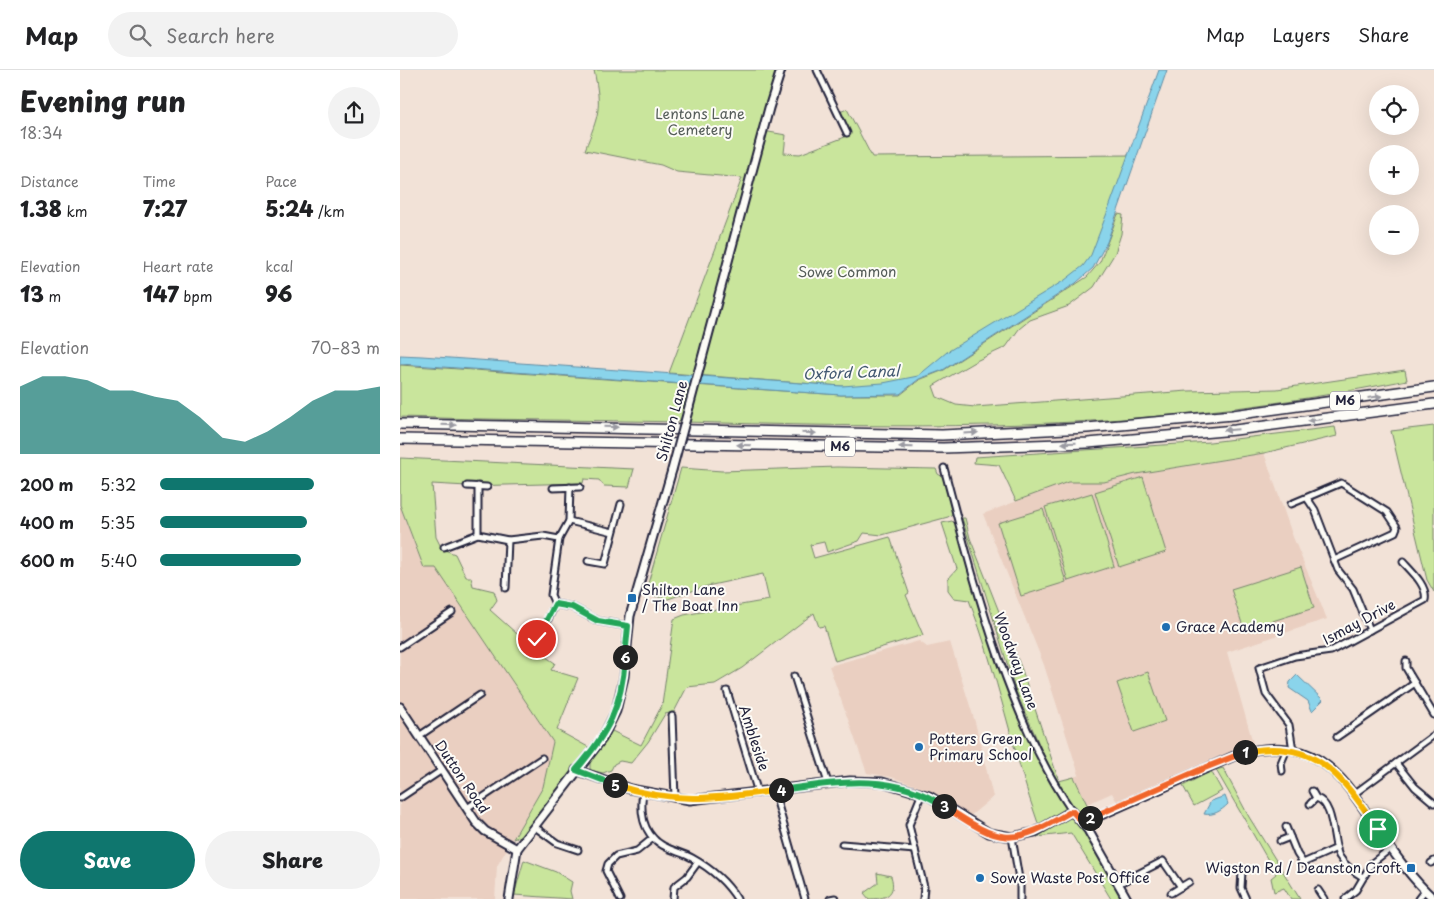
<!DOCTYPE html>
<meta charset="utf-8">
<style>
:root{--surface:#fff;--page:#f2f2f2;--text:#202124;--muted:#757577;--line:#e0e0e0;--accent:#0f766e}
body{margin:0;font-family:"Playpen Sans",sans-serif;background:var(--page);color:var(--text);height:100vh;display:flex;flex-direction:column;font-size:19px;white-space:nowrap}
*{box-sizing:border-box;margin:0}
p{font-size:16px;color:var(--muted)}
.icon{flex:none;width:28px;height:28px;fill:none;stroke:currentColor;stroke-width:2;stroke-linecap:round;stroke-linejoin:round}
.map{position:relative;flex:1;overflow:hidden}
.drawer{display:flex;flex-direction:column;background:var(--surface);width:400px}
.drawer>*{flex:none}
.buttons{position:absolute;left:969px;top:15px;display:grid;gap:10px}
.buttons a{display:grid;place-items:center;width:50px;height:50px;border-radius:50%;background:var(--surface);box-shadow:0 5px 20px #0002;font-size:25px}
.pin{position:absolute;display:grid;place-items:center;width:42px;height:42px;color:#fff;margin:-21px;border:2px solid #fff;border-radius:50%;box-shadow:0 1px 5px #0007}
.km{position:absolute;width:25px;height:25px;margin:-12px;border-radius:50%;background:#222;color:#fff;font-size:14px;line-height:25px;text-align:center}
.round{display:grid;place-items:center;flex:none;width:52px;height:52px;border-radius:26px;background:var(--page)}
.overview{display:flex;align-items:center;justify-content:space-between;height:85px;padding:0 20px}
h1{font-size:28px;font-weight:800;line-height:38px}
.stats{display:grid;grid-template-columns:repeat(3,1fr);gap:8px;height:85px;padding:5px 20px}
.stats div{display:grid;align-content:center}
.stats b{font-size:21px;font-weight:800}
.stats small{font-size:14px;font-weight:400}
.stats p{font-size:14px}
.chart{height:140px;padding:10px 20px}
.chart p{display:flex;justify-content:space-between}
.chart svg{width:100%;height:90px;margin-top:5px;fill:var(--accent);opacity:.7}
.primary-button{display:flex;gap:10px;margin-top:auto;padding:10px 20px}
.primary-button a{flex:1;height:58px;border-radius:30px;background:var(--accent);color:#fff;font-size:20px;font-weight:800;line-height:58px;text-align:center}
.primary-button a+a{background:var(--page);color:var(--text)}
ul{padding:0 20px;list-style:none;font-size:16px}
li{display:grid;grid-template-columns:80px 60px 1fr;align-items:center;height:38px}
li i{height:12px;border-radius:6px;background:var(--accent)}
header{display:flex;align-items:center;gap:30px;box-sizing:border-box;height:70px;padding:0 25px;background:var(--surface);border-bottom:1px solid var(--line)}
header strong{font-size:24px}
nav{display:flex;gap:28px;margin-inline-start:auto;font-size:18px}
.search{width:350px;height:45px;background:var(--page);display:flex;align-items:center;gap:12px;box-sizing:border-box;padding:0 18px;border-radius:28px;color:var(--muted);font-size:19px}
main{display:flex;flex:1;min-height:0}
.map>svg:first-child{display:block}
</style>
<header>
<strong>Map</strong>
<div class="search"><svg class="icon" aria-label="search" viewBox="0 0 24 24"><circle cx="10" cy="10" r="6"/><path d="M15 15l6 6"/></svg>Search here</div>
<nav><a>Map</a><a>Layers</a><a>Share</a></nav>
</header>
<main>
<section class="drawer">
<div class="overview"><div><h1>Evening run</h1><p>18:34</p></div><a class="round"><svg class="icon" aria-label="share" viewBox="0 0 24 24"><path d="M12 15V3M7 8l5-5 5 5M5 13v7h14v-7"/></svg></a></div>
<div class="stats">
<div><p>Distance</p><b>1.38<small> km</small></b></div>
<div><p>Time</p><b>7:27</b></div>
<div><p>Pace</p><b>5:24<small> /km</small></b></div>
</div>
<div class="stats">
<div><p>Elevation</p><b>13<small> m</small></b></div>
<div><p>Heart rate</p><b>147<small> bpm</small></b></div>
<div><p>kcal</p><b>96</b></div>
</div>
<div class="chart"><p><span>Elevation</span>70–83 m</p>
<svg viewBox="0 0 160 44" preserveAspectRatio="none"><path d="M0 44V11L10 6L20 6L30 8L40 13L50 13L60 16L70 18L80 26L90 36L100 38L110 33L120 26L130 18L140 13L150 13L160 11V44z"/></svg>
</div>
<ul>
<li><b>200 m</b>5:32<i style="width:70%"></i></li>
<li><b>400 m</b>5:35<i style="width:67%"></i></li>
<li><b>600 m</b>5:40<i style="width:64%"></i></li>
</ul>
<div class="primary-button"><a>Save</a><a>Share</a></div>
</section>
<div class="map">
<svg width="1034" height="829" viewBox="0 0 1034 829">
<rect width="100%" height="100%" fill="#f2e2d7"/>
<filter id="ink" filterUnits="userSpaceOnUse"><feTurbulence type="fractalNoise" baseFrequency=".02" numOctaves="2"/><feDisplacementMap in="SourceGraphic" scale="10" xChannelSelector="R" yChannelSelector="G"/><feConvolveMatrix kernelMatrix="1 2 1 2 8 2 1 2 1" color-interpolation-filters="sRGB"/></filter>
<g filter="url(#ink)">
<!-- built -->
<g fill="#eacfc1">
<polygon points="864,383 893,467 927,549 827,582 853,673 717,732 712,723 687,734 674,707 679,705 644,595 583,444 668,412 704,412 736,404"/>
<polygon points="0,435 24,498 36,497 153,672 143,717 97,796 95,829 0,829"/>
<polygon points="519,571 527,577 550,572 575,652 593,727 569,747 517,716 491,707 467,703 429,596"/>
</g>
<!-- green -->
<g fill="#c9e59c" stroke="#76846c">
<path d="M 194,0 L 376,0 L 346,107 L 350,109 L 363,61 L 386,65 L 384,83 L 400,84 L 445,67 L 435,44 L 447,39 L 472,87 L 733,85 L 691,194 L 530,302 L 481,319 L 269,303 L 342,108 L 277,102 L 261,95 L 185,80 C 199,43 202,40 194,0 Z"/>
<path d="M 718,144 L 723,145 L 721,164 L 715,183 L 694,217 L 669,236 L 630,250 L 619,259 L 606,277 L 576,291 L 533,316 L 537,327 L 556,335 L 575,337 L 788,321 L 877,319 L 1005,300 L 1007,310 C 947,322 887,332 827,339 C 647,361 465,357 284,352 C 190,350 95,350 0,347 L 0,295 L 441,325 L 500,325 L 519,310 L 544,300 L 687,207 L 700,192 Z"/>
<polygon points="1034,356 1034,522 1027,510 991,361"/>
<polygon points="935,357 937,366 864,383 736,404 704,412 668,412 616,431 599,395 574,393 575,387 810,372"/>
<polygon points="0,388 234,399 229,417 204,416 199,410 184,409 183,413 67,416 32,414 36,467 42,479 55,484 66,507 71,507 73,516 94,521 97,530 90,540 134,579 155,593 151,600 178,608 157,660 190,678 121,766 113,769 143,717 153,672 36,498 24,498 0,435"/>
<polygon points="437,397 536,399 538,404 543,407 553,439 552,444 548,447 482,465 464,463 459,471 427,482 424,472 410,475 414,488 490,467 509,523 506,525 523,565 435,591 424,556 419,557 414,543 342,598 315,614 287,617 274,642 265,644 248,672 231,693 220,691 214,694 211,700 203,703 190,700 190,691 212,661 241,675 262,635 274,549 284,545 369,530 363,504 307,516 268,529 245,524 281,398 322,401"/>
<polygon points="743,407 766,482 719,497 695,422"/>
<polygon points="692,423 714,496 668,511 645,437"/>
<polygon points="643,439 666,512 621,526 598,453"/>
<polygon points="562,448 565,448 570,468 622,600 659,711 674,707 691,743 685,745 679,743 656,713 615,619"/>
<path d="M 552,451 L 557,456 C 577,524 596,595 624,660 C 636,687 654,711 666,738 L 639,756 C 612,681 598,603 569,530 L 554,528 L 548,520 L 548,509 L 557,499 L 542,453 Z"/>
<polygon points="901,497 914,538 844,560 831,519"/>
<polygon points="748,602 765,651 734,662 717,613"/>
<polygon points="823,698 849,747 900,829 891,829 884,818 874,822 871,808 876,804 816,700"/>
<polygon points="811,701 822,721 794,736 783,716"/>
<polygon points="668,748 673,748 679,753 724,829 711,829 671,763 637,767"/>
<polygon points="124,790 156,802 172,812 170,821 172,829 114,825"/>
<path d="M 477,803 L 491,806 C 497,825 485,829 469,829 L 464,823 L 478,813 Z"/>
</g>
<!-- water -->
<g fill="#8ad4eb" stroke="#608da5">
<polygon points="759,0 767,0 707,172 693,198 676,213 543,300 519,309 500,324 441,325 0,294 0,285 22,286 442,316 483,313 518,306 547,282 665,210 683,196 691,185 710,135"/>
<polygon points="897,605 923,630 912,641 908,631 889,618 890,612"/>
<path d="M 825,726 L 828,734 C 821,741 813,746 804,744 L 811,731 Z"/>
</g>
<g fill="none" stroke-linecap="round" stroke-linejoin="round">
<!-- street casing -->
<g stroke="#22223b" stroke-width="9">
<g id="street">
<polyline points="417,0 447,63"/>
<path d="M 544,398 C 574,511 606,644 672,741"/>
<polyline points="67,416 87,417"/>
<polyline points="153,418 180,417"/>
<polyline points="907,428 915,440 938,500 953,519 970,560"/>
<polyline points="891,434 941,413 987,442 997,457 995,462 934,490"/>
<polyline points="169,451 213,462"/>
<polyline points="78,464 78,416"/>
<polyline points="44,477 78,464 108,470 143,466 159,469"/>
<polyline points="188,491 205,494 221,434"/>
<polyline points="106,518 108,470"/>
<polyline points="155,534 172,537 198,551 228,556"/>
<polyline points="137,569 145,576"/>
<polyline points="134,573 144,558 155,534 151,525 159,469 169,451 170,417"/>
<polyline points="0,577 52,542"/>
<polyline points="1006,591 1006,598 1034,645"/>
<polyline points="394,606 428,713"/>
<polyline points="327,621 358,723"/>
<polyline points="272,646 275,728"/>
<polyline points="19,666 80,625"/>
<polyline points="937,667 1015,613"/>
<path d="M 893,680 L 889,655 L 866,624 L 859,598 L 895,586 L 931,581 L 1025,530 C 1028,516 1011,501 1003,492"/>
<polyline points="996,693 1015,717 1034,733"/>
<polyline points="882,701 881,693 887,679"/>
<polyline points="374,721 405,829"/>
<path d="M 243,722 C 239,747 245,769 270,779 C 277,782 285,784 292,788 C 310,798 326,811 337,829"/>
<polyline points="522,723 509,755 524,817 523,829"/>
<polyline points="954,724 1034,665"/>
<polyline points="0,728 42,700"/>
<path d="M 916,728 C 935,733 932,772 939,786 C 945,796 954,802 963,807"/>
<polyline points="910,734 916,728 912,721"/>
<polyline points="67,738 142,688"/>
<polyline points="135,757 157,773 178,780"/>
<polyline points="886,757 897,784 903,793 937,778"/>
<polyline points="612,767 620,815 620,829"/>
<polyline points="880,771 890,767"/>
<polyline points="442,774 515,780"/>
<polyline points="1031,793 1034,791"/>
<polyline points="842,802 841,818 846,829"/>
<polyline points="718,814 763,791 781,817"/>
<polyline points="918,820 924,829"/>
<polyline points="771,823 789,812"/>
<polyline points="220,829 206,801 208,794 216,786 237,781 253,768"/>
<polyline points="273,829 274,817 287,807 298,792"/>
<polyline points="430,829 435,828"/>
<polyline points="945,829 956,820 972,793 991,778"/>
<polyline points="1018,829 1025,820"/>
</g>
</g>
<!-- secondary casing -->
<g stroke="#22223b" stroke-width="11">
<g id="secondary">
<polyline points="289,337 369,38 381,0"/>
<polyline points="0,637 76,752 85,761 117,779"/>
<polyline points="176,700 230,719 290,730 450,711 482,712 529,726 589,763 612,767 635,762 672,741 688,760 727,829"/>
<path d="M 683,753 L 841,683 C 862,678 881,676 902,682 C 938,694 958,731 978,760 C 995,785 1012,809 1034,829"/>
<polyline points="109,829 117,779 202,669 216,641 224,607 230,546 272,400"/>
</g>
</g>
<!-- highway casing -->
<g stroke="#22223b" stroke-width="12">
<g id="highway">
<polyline points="0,354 542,365 687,358 833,345 1034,317"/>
<polyline points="0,369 543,378 688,373 835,360 1034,334"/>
</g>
</g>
<!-- street -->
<use href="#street" stroke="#fdfcf7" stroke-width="5"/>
<!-- secondary -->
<use href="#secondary" stroke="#fdfcf7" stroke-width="7"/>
<!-- highway -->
<use href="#highway" stroke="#fdfcf7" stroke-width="9"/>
<!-- secondary-bridge casing -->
<g stroke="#22223b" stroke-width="11" stroke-linecap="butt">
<polyline id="secondary-bridge" points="272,400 289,337"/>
</g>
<!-- secondary-bridge -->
<use href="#secondary-bridge" stroke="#fdfcf7" stroke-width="7"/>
</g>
<!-- one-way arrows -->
<defs><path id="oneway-solid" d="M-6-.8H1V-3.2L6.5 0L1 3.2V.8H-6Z" transform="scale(1.25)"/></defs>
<g fill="#9a9aa2">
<use href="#oneway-solid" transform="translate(975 327) rotate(-7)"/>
<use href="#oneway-solid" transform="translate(915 350) rotate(173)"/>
<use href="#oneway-solid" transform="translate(49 355) rotate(1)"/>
<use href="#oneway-solid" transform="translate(211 357) rotate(2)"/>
<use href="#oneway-solid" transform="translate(831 360) rotate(175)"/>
<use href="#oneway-solid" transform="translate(409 363) rotate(1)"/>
<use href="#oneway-solid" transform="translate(571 363) rotate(-3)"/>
<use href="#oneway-solid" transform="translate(669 373) rotate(178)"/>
<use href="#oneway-solid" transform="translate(344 375) rotate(-179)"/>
<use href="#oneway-solid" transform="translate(506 377) rotate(-179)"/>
</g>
</g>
<g fill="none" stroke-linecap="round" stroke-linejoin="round" filter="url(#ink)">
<!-- split-1 casing -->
<g stroke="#fff" stroke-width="10">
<path id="split-1" d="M 845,682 C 916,667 942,707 978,759"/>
</g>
<!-- split-2 casing -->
<g stroke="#fff" stroke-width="10">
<polyline id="split-2" points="690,748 802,699 845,682"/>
</g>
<!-- split-3 casing -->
<g stroke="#fff" stroke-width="10">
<path id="split-3" d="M 544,736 C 602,775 611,777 672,741 L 683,753 L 690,748"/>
</g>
<!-- split-4 casing -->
<g stroke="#fff" stroke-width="10">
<path id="split-4" d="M 381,720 C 438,712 493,702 544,736"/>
</g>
<!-- split-5 casing -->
<g stroke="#fff" stroke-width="10">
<path id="split-5" d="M 215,715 C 278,735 318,728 381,720"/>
</g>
<!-- split-6 casing -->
<g stroke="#fff" stroke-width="10">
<path id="split-6" d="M 215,715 L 176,700 C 208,663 222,637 225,587"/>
</g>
<!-- split-7 casing -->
<g stroke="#fff" stroke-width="10">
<polyline id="split-7" points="137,569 155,534 172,537 198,551 228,556 225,587"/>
</g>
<!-- split-1 -->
<use href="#split-1" stroke="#f5b400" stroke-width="6"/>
<!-- split-2 -->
<use href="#split-2" stroke="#f0652b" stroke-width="6"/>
<!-- split-3 -->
<use href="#split-3" stroke="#f0652b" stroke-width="6"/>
<!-- split-4 -->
<use href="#split-4" stroke="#22a559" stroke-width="6"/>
<!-- split-5 -->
<use href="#split-5" stroke="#f5b400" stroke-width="6"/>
<!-- split-6 -->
<use href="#split-6" stroke="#22a559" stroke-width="6"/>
<!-- split-7 -->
<use href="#split-7" stroke="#22a559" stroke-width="6"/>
</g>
<!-- markers -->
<g fill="#1f6fb2" stroke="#fdfcf7" stroke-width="2">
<rect x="227" y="523" width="10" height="10" rx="2.5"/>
<circle cx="766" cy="557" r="5"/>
<circle cx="519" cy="677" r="5"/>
<rect x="1006" y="793" width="10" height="10" rx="2.5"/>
<circle cx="580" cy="808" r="5"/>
</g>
<g text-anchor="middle" stroke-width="4" stroke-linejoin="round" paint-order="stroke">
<!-- shield labels -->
<g fill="#fdfcf7" stroke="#646373" stroke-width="1">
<rect x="930" y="321.5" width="30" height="19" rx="4"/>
<rect x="425" y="367.5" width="30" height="19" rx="4"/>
</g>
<g font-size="12" font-weight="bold" fill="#22223b">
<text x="945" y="335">M6</text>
<text x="440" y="381">M6</text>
</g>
<!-- park labels -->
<g font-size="14" fill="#545c58" stroke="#fdfcf7">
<text x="300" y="49">Lentons Lane<tspan x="300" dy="16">Cemetery</tspan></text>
<text x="447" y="207">Sowe Common</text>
</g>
<!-- street labels -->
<g font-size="14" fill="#22223b" stroke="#fdfcf7">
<text transform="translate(272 351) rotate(-75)" y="5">Shilton Lane</text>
<text transform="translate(959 552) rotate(-28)" y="5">Ismay Drive</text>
<text transform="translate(616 591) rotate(70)" y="5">Woodway Lane</text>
<text transform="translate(354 668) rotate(72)" y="5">Ambleside</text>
<text transform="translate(62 707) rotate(56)" y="5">Dutton Road</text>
</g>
<!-- poi labels -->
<g font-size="14" fill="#22223b" stroke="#fdfcf7" text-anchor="start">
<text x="242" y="525">Shilton Lane<tspan x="242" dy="16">/ The Boat Inn</tspan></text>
<text x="776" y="562">Grace Academy</text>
<text x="529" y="674">Potters Green<tspan x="529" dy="16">Primary School</tspan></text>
<text x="1001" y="803" text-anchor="end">Wigston Rd / Deanston Croft</text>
<text x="590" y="813">Sowe Waste Post Office</text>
</g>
<!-- water labels -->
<g font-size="15" font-style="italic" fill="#415770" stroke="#fdfcf7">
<text transform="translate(451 303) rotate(-2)" y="5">Oxford Canal</text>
</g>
</g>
</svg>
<div class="buttons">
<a><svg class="icon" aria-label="locate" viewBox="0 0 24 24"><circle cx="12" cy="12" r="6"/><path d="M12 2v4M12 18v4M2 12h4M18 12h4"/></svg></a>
<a>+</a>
<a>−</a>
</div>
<div class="pin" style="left:978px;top:759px;background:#1e9e55"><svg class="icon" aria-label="arrive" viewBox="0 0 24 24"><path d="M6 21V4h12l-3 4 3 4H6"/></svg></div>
<div class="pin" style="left:137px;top:569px;background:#d93025"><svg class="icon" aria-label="check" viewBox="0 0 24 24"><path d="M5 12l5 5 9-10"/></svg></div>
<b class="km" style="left:845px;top:682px">1</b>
<b class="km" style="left:690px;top:748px">2</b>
<b class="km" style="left:544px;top:736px">3</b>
<b class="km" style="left:381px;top:720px">4</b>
<b class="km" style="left:215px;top:715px">5</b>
<b class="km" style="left:225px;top:587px">6</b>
</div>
</main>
